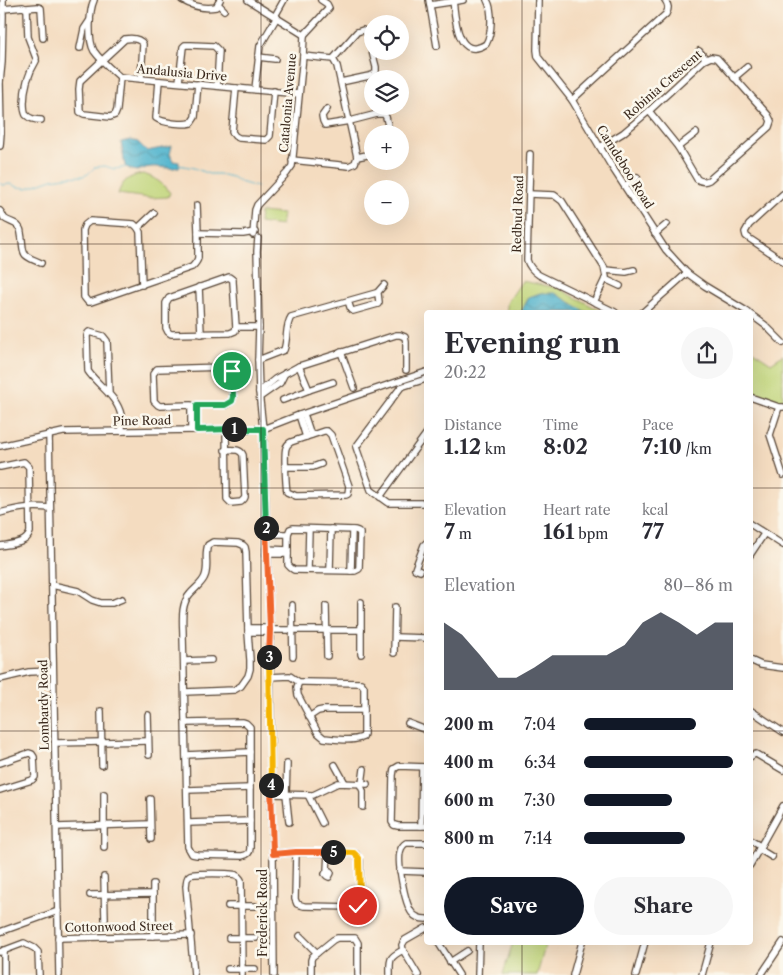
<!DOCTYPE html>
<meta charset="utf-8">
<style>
:root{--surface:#fff;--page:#f7f7f7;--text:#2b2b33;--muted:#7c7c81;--accent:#111827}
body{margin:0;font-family:"Libre Caslon Text",serif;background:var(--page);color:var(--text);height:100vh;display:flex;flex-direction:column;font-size:19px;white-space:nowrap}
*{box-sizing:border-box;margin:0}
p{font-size:16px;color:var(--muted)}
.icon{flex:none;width:28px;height:28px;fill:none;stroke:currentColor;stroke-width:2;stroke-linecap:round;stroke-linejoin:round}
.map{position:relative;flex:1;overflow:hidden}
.sheet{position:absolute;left:424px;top:310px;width:329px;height:635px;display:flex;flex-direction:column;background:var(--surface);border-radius:5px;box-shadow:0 5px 20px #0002}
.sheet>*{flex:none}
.fabs{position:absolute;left:364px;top:15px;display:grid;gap:10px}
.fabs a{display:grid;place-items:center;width:45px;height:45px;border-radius:50%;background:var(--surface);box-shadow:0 5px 20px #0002;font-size:25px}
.pin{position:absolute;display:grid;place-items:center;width:42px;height:42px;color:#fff;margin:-21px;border:2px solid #fff;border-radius:50%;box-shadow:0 1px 5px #0007}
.km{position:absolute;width:25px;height:25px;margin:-12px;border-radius:50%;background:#222;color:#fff;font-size:14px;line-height:25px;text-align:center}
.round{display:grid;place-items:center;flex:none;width:52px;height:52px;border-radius:26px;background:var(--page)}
.head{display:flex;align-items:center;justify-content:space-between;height:85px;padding:0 20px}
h1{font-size:28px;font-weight:800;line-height:38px}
.metrics{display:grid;grid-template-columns:repeat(3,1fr);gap:8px;height:85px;padding:5px 20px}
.metrics div{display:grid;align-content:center}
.metrics b{font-size:21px;font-weight:800}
.metrics small{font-size:14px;font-weight:400}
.metrics p{font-size:14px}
.chart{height:140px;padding:10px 20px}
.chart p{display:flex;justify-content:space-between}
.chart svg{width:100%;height:90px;margin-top:5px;fill:var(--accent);opacity:.7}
.primary-button{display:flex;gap:10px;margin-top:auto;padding:10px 20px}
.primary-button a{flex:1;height:58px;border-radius:30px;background:var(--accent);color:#fff;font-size:20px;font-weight:800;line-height:58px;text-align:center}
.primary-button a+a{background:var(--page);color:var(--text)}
ul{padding:0 20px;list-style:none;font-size:16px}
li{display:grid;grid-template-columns:80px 60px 1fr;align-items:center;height:38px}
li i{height:12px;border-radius:6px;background:var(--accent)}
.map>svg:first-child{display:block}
</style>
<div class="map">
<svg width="783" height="975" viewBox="0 0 783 975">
<defs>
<pattern id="water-waves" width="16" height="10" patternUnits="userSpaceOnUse" patternTransform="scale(1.25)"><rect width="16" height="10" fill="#4eb3cd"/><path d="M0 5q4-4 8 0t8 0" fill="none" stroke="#4292a6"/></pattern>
</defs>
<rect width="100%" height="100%" fill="#fbf7ec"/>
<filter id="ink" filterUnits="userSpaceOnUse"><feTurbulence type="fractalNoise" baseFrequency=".02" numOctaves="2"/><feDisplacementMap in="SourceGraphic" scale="10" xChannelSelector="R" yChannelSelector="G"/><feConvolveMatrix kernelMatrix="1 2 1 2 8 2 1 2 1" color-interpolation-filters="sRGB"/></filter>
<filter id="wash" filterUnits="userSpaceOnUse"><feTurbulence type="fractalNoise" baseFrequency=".0096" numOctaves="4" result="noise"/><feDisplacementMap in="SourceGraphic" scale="20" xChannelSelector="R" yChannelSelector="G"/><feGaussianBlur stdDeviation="1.12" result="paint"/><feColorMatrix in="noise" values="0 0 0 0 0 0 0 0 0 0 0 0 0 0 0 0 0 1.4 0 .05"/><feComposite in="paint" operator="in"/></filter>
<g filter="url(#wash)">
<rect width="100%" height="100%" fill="#f4dcc0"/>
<!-- green -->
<g fill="#c0d478" stroke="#7e7f4b">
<path d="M 143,174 C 154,177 163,183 170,193 L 168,197 L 149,198 L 118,194 C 122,181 129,176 143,174 Z"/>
<polygon points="260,212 283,214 281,226 259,223"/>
<polygon points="522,281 558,288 603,312 507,312 507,303"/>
<polygon points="750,349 771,363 783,355 783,402 782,402 750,390"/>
<polygon points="513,942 546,943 537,975 505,975 503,974"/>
</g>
<!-- water -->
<g fill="url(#water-waves)" stroke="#446e76">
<path d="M 130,140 L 138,142 L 147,151 L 172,146 L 170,154 L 173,161 L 179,162 L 179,167 C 169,170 160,166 151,167 C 145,167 141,171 136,171 C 131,170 128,168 125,166 L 121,142 Z"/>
<polygon points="540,293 555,293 586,312 521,312 529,297"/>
</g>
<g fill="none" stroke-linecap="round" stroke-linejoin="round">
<!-- stream -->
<g stroke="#4eb3cd" stroke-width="1">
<polyline points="179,165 194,168 209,174 219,174 232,177 240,182 257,187"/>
<polyline points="0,183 2,185 11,184 18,187 27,188 52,179 65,177 83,176 88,174 95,167 105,166 114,169 128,167"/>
</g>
</g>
</g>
<g filter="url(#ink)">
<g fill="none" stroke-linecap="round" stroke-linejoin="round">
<!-- minor casing -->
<g stroke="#574536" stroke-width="8">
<g id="minor">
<polyline points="3,0 3,12"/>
<path d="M 94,0 C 89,11 88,41 94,51 C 101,61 111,69 120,77 L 299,94"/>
<path d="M 182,0 C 192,6 204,9 216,7 L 220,0"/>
<polyline points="248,0 304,35"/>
<polyline points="429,0 437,46"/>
<path d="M 453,0 C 455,17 457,62 486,44 C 492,34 493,10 487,0"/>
<polyline points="538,0 537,50 538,57 572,100 610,164 666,250 687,273 705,286 748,312"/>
<polyline points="218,4 224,10"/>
<polyline points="430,5 463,0"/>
<polyline points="26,8 38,7 41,8 43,38"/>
<polyline points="3,9 23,7 27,9 28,37 36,58"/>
<polyline points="275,16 284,0"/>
<polyline points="304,35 329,8 327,4 321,0"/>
<polyline points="80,48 84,29 90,20"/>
<polyline points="699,51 706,59"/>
<polyline points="258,57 275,59"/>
<polyline points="333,59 357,32 363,30 366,32 368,36 376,67 376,72 373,75 369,76 341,82"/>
<path d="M 36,61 C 28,74 24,87 24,103 C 24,107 24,111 26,115 C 30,119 36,120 41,120"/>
<path d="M 120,77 L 117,110 L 115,115 L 110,117 L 84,114 L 80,112 L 79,89 L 80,81 L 125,39 C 131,38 139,38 143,44 L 141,79"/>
<polyline points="734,78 747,67"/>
<path d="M 159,81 L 156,118 C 163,123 183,125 191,123 L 195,117 L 198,84"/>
<polyline points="0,82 2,62 3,15"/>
<polyline points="0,82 1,133 0,146"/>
<polyline points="179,82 183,47 185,45 191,45 214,46 219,51 217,86"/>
<polyline points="236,88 232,132 235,136 239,138 266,140 270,136 274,91"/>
<polyline points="255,89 260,46 277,17"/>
<path d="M 572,100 L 666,14 C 669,9 669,5 665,0"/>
<polyline points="327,109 322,116 323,121 325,125 350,121 377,114 384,114 386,117 390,134"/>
<path d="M 600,147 L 623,133 L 649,111 L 704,60 L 711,57 L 717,58 L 768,115 L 771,121 L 769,127 L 709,180 C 705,182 701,182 697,179 L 678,147 L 649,111"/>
<polyline points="678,147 696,133"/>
<path d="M 530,154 L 527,260 C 529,267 533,271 539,275 L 615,312"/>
<polyline points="357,157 372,154"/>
<polyline points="292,160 349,166 355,163 357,157 337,66 333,59 303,56"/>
<polyline points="625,186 637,177"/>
<polyline points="529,194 554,195 562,201 604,267 606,277 594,302"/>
<polyline points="783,194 749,225 745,232 746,236 750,239 783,261"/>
<path d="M 0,211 C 2,213 3,216 4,218 C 8,222 15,222 18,226 C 20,228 21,231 21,233 C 25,254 18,254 41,263"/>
<polyline points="138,228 154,213"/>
<polyline points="198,233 243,234 255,232"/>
<polyline points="655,234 667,224"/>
<polyline points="253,235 255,210 257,205 287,173 292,166 303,56 304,35"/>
<polyline points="258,238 257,251 259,327 258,360 259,392 263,429 270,630 271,794 273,854 274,975"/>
<polyline points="605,270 626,272 634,270"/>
<polygon points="229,277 233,280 233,282 236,327 235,331 230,333 171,334 168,332 166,328 166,303 169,298"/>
<polyline points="605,279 620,286"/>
<path d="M 142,285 L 140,232 L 138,228 L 134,224 L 90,221 L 85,225 L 83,230 L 84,297 L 88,302 L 91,302 L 192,267 C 195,264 197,262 198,258 L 198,233 L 197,205"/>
<polyline points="199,287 201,334"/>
<polyline points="377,293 384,285"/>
<polyline points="643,312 687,273"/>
<polyline points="750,314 765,325 783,343"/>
<polyline points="236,327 259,327"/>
<polyline points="341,352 354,388"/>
<path d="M 258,360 L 284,350 C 288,339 285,326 291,317 L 376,293 L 378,294 L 379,302 L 378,304 L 353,311 L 351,310 L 348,301"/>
<polyline points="299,366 309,390"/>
<polyline points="426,379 401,387 356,447 371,490 389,503 426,503"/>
<polyline points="259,392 275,379 299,366 396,335 400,335 405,337 406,342 406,370"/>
<path d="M 109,394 L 107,341 L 103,336 L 89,332 L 88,333 L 87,336 L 88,371 C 98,386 117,396 121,415 C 122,420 122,426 122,431"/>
<polyline points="260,397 280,383 285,373"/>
<polyline points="750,397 779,407 783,407"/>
<polyline points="283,400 309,390 333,382"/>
<polyline points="779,407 770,435 783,475"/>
<polyline points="304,414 311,435"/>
<polyline points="299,415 306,437"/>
<polyline points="191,430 191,405 160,406 158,405 154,401 153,374 157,369 224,367 229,368 232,371 233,397 232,401 225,405 197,405 197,430"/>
<path d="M 324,431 L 327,431 L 331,435 L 349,486 L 348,494 L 346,495 L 296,496 L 287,492 C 286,486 284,453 286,448 C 287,444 288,444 291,442 Z"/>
<polyline points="49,434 59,975"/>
<polyline points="0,446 63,432 263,429 299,415 426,372"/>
<path d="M 225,450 C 232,450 240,448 243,455 L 245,497 L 244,499 L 241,502 L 231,503 L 227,499 L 226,429"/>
<path d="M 0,467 L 24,462 L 29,467 L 30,532 C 27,544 11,544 0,546"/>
<polyline points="286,467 313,467 321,464"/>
<polyline points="380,497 426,434"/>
<path d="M 0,513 C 18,508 31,506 50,508"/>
<polyline points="750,524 783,545"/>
<polygon points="293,528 355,530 358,531 360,533 359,569 355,571 294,570 291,568 288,565 288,534 290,529"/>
<polyline points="275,534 288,534"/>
<polyline points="266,549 288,550"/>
<polyline points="266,554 288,554"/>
<polyline points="750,555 764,534"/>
<polyline points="308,570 309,529"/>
<polyline points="330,570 331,529"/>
<polyline points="351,571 352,530"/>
<polyline points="420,571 415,569 424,545 426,543"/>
<polyline points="52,585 78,591 92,600 101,603 112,603 122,599"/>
<polyline points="361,602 361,654"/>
<polyline points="292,605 293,656"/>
<polyline points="326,606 327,656"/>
<polyline points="248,628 269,628"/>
<polyline points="270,630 361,630"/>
<polyline points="248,632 270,632"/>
<polyline points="395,637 426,638"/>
<polyline points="394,653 395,607"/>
<polyline points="750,660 761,665 783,668"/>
<polyline points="184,661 211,660"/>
<path d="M 269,677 L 290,676 L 299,682 L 303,682 L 361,683 L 364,687 L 364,734 L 363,737 C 351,742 336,739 324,738 L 318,733 L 298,695 L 297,687 L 299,682"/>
<polyline points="0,679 29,672 53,671"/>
<path d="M 185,692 L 234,690 L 241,686 L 248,676 L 250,669 L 250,660 L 248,632 L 246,552 L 245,547 L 243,545 L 238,543 L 213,542 L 208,545 C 204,554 209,566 205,576 C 203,583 195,588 190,594 C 180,605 183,622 183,636 L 188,847 L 192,854 L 197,855 L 242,856 C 248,855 250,853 250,848 L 250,727 L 246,723 L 243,722 L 186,723"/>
<polyline points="750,710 783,732"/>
<polyline points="101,711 102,765"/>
<polyline points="148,715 149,755"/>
<polyline points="309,717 318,711 323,710 364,710"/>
<polyline points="408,723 426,730"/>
<polyline points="55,743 148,741"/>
<polyline points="186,755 250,752"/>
<polyline points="750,757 753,755 756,754 783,770"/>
<polyline points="0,763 29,753 32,754 34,757 35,777 32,780 0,790"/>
<polyline points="287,764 286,794 289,822"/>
<polyline points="335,765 345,783"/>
<polyline points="426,767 399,766 394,769 393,775 392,822 394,825 398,826 426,826"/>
<polyline points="360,784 363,791 363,807"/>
<polyline points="362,784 364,769"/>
<polyline points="187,790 250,788"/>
<polyline points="104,794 104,847"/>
<polyline points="271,794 313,795 338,783 367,784"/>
<polyline points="308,795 322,823"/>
<polyline points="150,799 151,839"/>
<polyline points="188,823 250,821"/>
<polyline points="421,826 422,767"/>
<polyline points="57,827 150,824"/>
<polyline points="750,840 760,846"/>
<path d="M 426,843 L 406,843 C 403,845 402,846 401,849 C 396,860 405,904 412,913 C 416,918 421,919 426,919"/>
<polyline points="759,849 772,857"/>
<polyline points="273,854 296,852 353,853 356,854 360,861 360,899 358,906 354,907 304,906 297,904 295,899 296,852"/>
<polyline points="750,865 783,806"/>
<polyline points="327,871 330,871 331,873 329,877 327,876 325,874 327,871 328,852"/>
<polyline points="400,871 426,872"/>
<polyline points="104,877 105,919"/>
<polyline points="90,895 153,894"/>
<polyline points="228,906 255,906"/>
<polyline points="0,932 58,911"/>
<polyline points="153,936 153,884"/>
<polyline points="300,936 317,953"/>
<polyline points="58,938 191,935"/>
<polyline points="229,938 256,938"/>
<polyline points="438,942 459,975"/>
<polyline points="4,950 4,975"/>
<polyline points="0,952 24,943 34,948 38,952 39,975"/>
<polyline points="450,962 467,951"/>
<polyline points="228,969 255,969"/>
<path d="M 194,975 L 186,886 C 187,881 186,877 190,875 C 194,873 232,873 236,875 C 239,876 239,877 241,880 L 242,975"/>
<polyline points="311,975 311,960 312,957 333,940 337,938 355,938 358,943 358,975"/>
<path d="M 390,975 C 390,959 388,958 403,950"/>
<polyline points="418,975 403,950 402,945 405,940 426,928"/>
<polyline points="478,975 479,942"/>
<polyline points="573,975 582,942"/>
<polyline points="636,975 645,942"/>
<polyline points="702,975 711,942"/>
<polyline points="761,975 783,942"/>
</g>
</g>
<!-- minor -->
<use href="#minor" stroke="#fff" stroke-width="5.5"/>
</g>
</g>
<g fill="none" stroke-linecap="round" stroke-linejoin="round" filter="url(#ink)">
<!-- split-1 casing -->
<g stroke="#fff" stroke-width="10">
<polyline id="split-1" points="232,371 233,397 232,401 225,405 197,405 197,430 234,429"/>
</g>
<!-- split-2 casing -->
<g stroke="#fff" stroke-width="10">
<polyline id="split-2" points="234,429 263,429 266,528"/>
</g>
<!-- split-3 casing -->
<g stroke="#fff" stroke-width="10">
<polyline id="split-3" points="266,528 270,630 269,657"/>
</g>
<!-- split-4 casing -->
<g stroke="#fff" stroke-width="10">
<polyline id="split-4" points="269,657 271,785"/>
</g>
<!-- split-5 casing -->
<g stroke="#fff" stroke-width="10">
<polyline id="split-5" points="271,785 273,854 296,852 333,852"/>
</g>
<!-- split-6 casing -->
<g stroke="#fff" stroke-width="10">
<polyline id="split-6" points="333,852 354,853 359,858 360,899 358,906"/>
</g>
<!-- split-1 -->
<use href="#split-1" stroke="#22a559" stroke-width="6"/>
<!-- split-2 -->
<use href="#split-2" stroke="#22a559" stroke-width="6"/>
<!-- split-3 -->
<use href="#split-3" stroke="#f0652b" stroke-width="6"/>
<!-- split-4 -->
<use href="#split-4" stroke="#f5b400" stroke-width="6"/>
<!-- split-5 -->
<use href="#split-5" stroke="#f0652b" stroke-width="6"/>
<!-- split-6 -->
<use href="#split-6" stroke="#f5b400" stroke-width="6"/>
</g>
<!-- grid -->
<path fill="none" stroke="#3b2a1e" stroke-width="1" stroke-opacity="0.55" d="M 261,0 L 261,975M 522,0 L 522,312M 0,244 L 783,244M 0,488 L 426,488M 750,488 L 783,488M 0,731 L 426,731M 750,731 L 783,731M 522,942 L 522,975"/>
<g text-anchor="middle" stroke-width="5" stroke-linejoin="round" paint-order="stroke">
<!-- street labels -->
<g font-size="12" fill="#3b2a1e" stroke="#fbf7ec">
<text transform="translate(182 73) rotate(5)" y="4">Andalusia Drive</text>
<text transform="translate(663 85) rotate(-41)" y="4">Robinia Crescent</text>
<text transform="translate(288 103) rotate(-85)" y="4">Catalonia Avenue</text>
<text transform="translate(625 167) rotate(58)" y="4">Camdeboo Road</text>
<text transform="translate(518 214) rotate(-88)" y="4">Redbud Road</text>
<text transform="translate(142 421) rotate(-1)" y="4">Pine Road</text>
<text transform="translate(44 705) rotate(-91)" y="4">Lombardy Road</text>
<text transform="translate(263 913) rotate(-90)" y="4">Frederick Road</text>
<text transform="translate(119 927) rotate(-1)" y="4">Cottonwood Street</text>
</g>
</g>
</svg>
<div class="fabs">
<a><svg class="icon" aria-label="locate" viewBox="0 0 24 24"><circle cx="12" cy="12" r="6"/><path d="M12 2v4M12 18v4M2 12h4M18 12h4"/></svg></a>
<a><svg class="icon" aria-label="layers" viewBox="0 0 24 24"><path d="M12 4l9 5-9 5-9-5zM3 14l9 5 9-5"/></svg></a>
<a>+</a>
<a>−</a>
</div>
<div class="pin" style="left:232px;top:371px;background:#1e9e55"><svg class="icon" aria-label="arrive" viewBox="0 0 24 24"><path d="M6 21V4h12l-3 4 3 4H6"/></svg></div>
<div class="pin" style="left:358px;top:906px;background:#d93025"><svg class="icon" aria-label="check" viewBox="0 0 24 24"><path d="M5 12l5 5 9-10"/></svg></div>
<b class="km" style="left:234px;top:429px">1</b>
<b class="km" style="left:266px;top:528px">2</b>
<b class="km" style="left:269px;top:657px">3</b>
<b class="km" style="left:271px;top:785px">4</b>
<b class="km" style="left:333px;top:852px">5</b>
<section class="sheet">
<div class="head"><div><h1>Evening run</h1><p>20:22</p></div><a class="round"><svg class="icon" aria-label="share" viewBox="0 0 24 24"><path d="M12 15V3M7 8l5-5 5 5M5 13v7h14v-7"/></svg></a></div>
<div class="metrics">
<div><p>Distance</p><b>1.12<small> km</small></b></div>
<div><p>Time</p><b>8:02</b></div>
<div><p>Pace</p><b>7:10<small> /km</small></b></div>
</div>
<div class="metrics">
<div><p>Elevation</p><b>7<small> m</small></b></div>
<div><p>Heart rate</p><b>161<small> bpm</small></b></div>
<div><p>kcal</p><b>77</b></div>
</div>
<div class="chart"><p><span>Elevation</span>80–86 m</p>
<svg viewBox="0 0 160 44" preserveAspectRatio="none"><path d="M0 44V11L10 17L20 27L30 38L40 38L50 33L60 27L70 27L80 27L90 27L100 22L110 11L120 6L130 11L140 17L150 11L160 11V44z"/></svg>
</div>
<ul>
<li><b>200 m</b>7:04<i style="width:75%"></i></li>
<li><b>400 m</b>6:34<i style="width:100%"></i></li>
<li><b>600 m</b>7:30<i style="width:59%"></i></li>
<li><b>800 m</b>7:14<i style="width:68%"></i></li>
</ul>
<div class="primary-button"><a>Save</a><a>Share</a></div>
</section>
</div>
